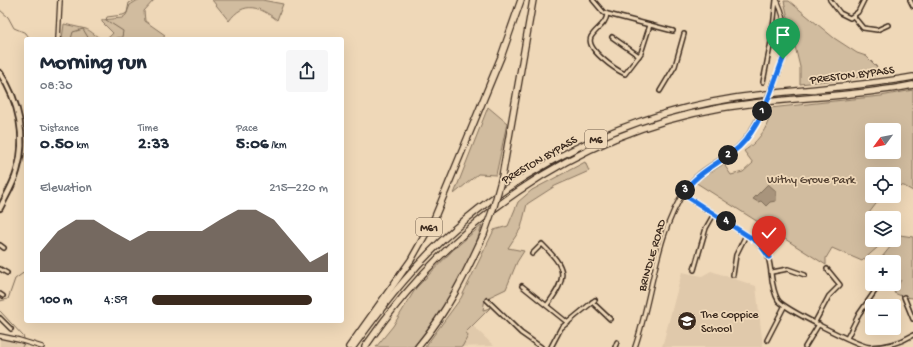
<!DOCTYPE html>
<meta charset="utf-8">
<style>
:root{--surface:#fff;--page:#f6f6f7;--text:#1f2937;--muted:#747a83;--accent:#3b2a1e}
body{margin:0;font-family:"Gochi Hand",sans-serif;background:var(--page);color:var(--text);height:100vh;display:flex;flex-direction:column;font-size:15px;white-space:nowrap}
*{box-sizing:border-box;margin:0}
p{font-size:13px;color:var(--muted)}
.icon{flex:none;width:22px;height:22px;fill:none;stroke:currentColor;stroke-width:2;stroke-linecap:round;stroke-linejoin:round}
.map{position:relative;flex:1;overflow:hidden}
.details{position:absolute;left:24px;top:37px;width:320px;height:286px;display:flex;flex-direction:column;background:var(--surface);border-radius:4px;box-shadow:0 4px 16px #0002}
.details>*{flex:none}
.needle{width:26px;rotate:238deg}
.fabs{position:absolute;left:865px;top:123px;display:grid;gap:8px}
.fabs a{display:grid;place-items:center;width:36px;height:36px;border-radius:4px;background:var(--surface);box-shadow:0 4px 16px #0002;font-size:20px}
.pin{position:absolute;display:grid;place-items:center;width:34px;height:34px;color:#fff;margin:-41px -17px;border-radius:50% 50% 50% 0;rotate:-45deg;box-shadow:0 0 4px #0007}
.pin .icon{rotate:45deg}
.km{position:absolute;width:20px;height:20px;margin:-10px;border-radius:50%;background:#222;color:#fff;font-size:11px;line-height:20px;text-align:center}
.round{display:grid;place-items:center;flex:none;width:42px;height:42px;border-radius:4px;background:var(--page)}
.head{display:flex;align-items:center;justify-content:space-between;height:68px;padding:0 16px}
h1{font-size:22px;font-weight:800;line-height:30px}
.metrics{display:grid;grid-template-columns:repeat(3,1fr);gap:6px;height:68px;padding:4px 16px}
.metrics div{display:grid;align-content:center}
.metrics b{font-size:17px;font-weight:800}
.metrics small{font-size:11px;font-weight:400}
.metrics p{font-size:11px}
.chart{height:112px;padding:8px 16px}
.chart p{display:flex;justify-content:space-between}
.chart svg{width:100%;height:72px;margin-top:4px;fill:var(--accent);opacity:.7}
ul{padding:0 16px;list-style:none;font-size:13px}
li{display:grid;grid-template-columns:64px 48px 1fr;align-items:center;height:30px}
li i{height:10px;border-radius:5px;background:var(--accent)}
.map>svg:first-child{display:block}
</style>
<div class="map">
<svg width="913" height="347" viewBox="0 0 913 347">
<rect width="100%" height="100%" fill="#efd8b8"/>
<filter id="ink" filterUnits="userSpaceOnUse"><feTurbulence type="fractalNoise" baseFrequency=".025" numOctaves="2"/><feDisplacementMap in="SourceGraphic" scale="8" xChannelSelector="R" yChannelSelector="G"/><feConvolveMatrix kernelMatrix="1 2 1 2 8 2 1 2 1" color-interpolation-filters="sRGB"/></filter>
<g filter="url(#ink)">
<!-- built -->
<g fill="#e0c9ab">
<polygon points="711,271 756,286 763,347 662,347 682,272 702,276"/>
<polygon points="471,324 494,346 450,347"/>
<polygon points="0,339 17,342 27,345 27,347 0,347"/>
</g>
<!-- green -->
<g fill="#d1bc9f" stroke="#86735e" fill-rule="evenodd">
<path d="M 138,0 L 154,0 L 144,11 L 145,21 L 165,35 L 163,39 L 62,39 L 64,24 C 71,26 79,27 86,29 C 95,32 102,47 113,33 L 102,22 L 102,20 L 122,18 L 126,15 L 130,5 Z"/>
<path d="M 212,0 L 262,0 L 283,4 L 277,20 C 260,7 244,0 229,21 Z"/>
<polygon points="784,1 789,1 834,38 857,53 866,56 877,67 879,75 800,84 800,67"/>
<path d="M 913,90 L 913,191 L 904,186 L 897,185 L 894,187 L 894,174 L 872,174 L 872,196 L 882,196 L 866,217 L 872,220 L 872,240 L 886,240 L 862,261 L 832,248 L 826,258 L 826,265 L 695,182 L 733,158 L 725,166 L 731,175 L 743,172 L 753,163 L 744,151 C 758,142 771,125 770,108 L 881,96 ZM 872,130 L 894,130 L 894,152 L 872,152 Z"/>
<polygon points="488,107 507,123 496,175 478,174 454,194"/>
<polygon points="585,162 589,171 555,186 527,204 521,228 508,248 524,251 517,262 506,289 485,299 483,310 490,308 466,332 468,336 462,347 425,347 461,298 494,230 508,226 518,202 532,190"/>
<path d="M 482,225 C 470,267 441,314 413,347 L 376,347 L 393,326 L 416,288 L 454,249 Z"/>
<polygon points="900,235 913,237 913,298 904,297 894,293 901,280 894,277 894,262 872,262 872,266 868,264 882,257"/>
</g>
<!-- water -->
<polygon fill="#a8947c" stroke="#7c6a56" points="768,184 776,191 776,201 770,202 766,206 761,201 758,202 753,199"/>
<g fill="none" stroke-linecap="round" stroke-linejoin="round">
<!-- stream -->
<g stroke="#7c6a56" stroke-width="1">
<polyline points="139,0 140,0"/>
<polyline points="0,10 8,17 14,28 26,33 30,39"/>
<polyline points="71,39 73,32 83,29 89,39"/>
<polyline points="112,39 122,37 123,31 106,20 107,17 123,15 127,13 129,3 135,0"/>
<polyline points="0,301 8,299 15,279 26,271"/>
<polyline points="0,311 23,336 25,341"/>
<polyline points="22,347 24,343"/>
</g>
<!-- minor casing -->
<g stroke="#3b2a1e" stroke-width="6">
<g id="minor">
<polyline points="593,0 604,13 673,31"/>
<polyline points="830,0 840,13 850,18 858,12 864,0"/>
<polyline points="910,0 913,6"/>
<path d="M 607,14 C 606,25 596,28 591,37 C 585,49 616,70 625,74 L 641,53 L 650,25"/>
<polyline points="854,17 863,28 877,30 888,25"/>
<polyline points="612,37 639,56"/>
<polyline points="763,82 772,37 776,0"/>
<polyline points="660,91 675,66 684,34"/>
<path d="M 683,194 L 759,243 C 776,259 767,281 778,300 C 784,309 857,345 869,347 C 885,347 900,343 913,335"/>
<polyline points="0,245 4,248"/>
<path d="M 532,254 L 542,244 C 566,268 569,276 547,305"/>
<polyline points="0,269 7,273"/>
<polyline points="694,270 706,228 714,214"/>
<polyline points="772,272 788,269 805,275"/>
<polyline points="733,275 736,255 746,235"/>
<polyline points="522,286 568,323"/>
<polyline points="0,294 3,296"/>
<polyline points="904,297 913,319"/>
<polyline points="487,300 521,333 541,347"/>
<polyline points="592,302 610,319"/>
<polyline points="0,318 11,329"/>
<polyline points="815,322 829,296 840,285 827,269"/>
<polyline points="847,338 859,314 875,291"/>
<polyline points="767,340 784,307"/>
<polyline points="551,347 561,328 595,300"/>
<polyline points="615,347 617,342"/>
<polyline points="805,347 819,324"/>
</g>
</g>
<!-- tertiary casing -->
<g stroke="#3b2a1e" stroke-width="6">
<g id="tertiary">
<path d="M 777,0 C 790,28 788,46 778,74"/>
<polyline points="58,39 60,0"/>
<polyline points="0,336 19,340 42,347"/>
<path d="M 635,347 C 653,295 655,235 686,189 C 698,170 721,162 738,147 C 748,138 754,127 760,115"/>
</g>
</g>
<!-- primary casing -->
<g stroke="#3b2a1e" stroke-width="8">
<path id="primary" d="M 0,73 C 19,101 27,138 17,171 C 14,183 6,196 0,208"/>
</g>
<!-- motorway casing -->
<g stroke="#3b2a1e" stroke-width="8">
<g id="motorway">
<polyline points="502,177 533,0"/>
<polyline points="349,347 411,260 434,219 501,57 521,0"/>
<path d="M 353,347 C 369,325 385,303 403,282 C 486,183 608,118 735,98 C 794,89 854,88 913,77"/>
<path d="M 365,347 C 449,224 571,134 720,108 C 784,97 849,98 913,85"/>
<path d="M 418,347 C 447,312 465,275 484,234"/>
</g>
</g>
<!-- minor -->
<use href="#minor" stroke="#efd8b8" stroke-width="3"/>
<!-- tertiary -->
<use href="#tertiary" stroke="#efd8b8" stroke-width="3.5"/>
<!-- primary -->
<use href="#primary" stroke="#efd8b8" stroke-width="4.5"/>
<!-- motorway -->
<use href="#motorway" stroke="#efd8b8" stroke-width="5.5"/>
<!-- tertiary-bridge casing -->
<g stroke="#3b2a1e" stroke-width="6" stroke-linecap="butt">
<polyline id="tertiary-bridge" points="760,115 778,74"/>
</g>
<!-- motorway-bridge casing -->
<g stroke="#3b2a1e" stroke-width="8" stroke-linecap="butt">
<polyline id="motorway-bridge" points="484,234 494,206 502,177"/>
</g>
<!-- tertiary-bridge -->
<use href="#tertiary-bridge" stroke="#efd8b8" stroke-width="3.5"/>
<!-- motorway-bridge -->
<use href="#motorway-bridge" stroke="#efd8b8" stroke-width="5.5"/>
</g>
</g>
<g fill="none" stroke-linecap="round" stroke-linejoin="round" filter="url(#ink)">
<!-- route casing -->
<g stroke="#fff" stroke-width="8">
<path id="route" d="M 769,257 L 759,243 L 683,194 C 696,172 721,163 739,147 C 762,125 772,88 783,59"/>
</g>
<!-- route -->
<use href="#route" stroke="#1a73e8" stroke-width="5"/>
</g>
<!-- icons -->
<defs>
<g id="school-disc" transform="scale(1)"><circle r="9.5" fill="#3b2a1e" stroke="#efd8b8"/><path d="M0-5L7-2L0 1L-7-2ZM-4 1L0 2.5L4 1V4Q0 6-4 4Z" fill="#fff"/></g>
</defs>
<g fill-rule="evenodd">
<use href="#school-disc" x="687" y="321"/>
</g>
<g text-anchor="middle" stroke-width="3.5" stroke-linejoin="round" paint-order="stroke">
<!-- shield labels -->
<g fill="#efd8b8" stroke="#715e4c" stroke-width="1">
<rect x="585" y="130" width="22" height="18" rx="3"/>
<rect x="416" y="218" width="26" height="18" rx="3"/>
</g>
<g font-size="11" font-weight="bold" fill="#3b2a1e">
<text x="596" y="143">M6</text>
<text x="429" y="231">M61</text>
</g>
<!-- street labels -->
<g font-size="12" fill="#3b2a1e" stroke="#efd8b8">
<text transform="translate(852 74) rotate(-7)" y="4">PRESTON BYPASS</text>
<text transform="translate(539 159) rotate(-30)" y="4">PRESTON BYPASS</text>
<text transform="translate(651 255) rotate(-74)" y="4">BRINDLE ROAD</text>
</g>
<!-- park labels -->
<g font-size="12" fill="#524031" stroke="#efd8b8">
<text x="811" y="183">Withy Grove Park</text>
</g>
<!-- poi labels -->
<g font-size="12" fill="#3b2a1e" stroke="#efd8b8" text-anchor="start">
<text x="701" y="318">The Coppice<tspan x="701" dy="14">School</tspan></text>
</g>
</g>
</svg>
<div class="fabs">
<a><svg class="needle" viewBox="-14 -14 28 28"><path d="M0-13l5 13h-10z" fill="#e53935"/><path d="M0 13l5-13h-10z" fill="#747a83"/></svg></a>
<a><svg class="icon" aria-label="locate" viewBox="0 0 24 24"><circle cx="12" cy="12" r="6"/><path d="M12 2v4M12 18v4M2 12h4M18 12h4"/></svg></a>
<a><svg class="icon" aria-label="layers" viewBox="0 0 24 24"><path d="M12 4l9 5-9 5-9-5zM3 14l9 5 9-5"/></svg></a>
<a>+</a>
<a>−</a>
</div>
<div class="pin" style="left:783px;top:59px;background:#1e9e55"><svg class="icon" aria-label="arrive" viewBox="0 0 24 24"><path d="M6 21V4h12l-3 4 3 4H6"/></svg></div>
<div class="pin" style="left:769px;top:257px;background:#d93025"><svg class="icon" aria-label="check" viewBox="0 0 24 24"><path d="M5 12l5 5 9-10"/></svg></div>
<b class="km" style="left:762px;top:111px">1</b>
<b class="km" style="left:728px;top:155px">2</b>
<b class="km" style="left:685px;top:190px">3</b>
<b class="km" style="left:726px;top:221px">4</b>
<section class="details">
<div class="head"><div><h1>Morning run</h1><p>08:30</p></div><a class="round"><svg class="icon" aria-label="share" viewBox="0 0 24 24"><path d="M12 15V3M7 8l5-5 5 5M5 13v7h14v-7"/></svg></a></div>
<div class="metrics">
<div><p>Distance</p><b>0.50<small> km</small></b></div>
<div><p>Time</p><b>2:33</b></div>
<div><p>Pace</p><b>5:06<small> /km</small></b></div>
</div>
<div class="chart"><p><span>Elevation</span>215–220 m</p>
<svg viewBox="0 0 160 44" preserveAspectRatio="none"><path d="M0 44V32L10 19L20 12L30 12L40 19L50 25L60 19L70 19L80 19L90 19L100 12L110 6L120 6L130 12L140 25L150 38L160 32V44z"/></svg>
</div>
<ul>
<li><b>100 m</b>4:59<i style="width:91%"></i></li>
</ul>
</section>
</div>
